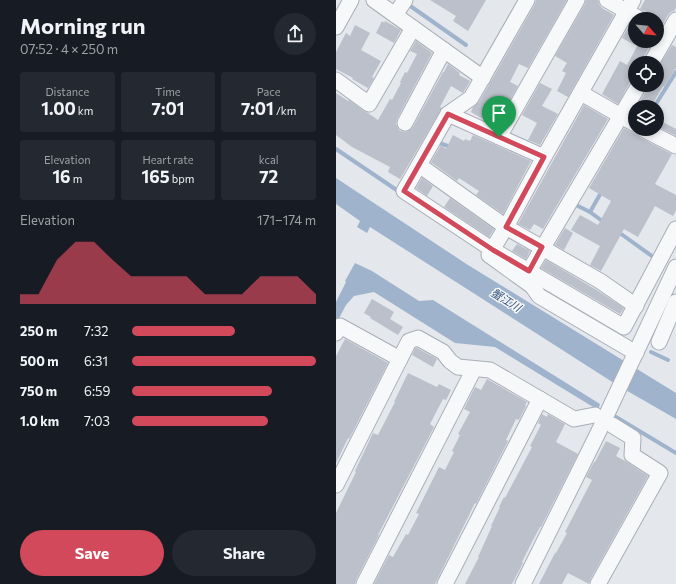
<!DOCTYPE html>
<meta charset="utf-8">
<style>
:root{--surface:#171b24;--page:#242831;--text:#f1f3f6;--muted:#9ea1a6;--accent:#d1495b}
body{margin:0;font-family:Commissioner,"Noto Sans JP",sans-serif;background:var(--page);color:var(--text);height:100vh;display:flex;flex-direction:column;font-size:15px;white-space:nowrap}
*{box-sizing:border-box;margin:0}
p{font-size:13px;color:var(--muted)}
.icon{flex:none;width:22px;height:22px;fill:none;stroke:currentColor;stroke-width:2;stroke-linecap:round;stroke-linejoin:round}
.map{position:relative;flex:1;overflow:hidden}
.drawer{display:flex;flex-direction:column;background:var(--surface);width:336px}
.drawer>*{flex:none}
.needle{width:26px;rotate:117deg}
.tools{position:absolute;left:292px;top:12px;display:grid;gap:8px}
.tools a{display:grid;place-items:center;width:36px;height:36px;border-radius:50%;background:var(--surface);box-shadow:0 2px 6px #0003;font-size:20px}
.pin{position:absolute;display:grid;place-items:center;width:34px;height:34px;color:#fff;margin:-41px -17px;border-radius:50% 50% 50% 0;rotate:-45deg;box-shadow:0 0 4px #0007}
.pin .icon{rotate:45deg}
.round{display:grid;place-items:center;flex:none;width:42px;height:42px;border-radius:21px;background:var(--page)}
.head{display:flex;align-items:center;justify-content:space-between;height:68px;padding:0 20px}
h1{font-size:22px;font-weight:700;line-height:30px}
.stats{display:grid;grid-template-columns:repeat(3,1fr);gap:6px;height:68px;padding:4px 20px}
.stats div{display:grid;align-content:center;border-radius:4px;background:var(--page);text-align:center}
.stats b{font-size:17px;font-weight:700}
.stats small{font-size:11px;font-weight:400}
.stats p{font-size:11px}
.chart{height:112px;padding:8px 20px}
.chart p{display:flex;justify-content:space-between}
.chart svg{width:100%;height:72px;margin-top:4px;fill:var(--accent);opacity:.7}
.cta{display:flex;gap:8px;margin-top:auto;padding:8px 20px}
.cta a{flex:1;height:46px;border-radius:24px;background:var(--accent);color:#fff;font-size:16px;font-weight:700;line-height:46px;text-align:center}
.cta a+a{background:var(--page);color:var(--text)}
ul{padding:0 20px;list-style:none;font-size:13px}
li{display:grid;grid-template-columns:64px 48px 1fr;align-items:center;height:30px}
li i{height:10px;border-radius:5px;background:var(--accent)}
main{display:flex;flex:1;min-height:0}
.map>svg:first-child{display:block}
</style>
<main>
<section class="drawer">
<div class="head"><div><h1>Morning run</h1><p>07:52 · 4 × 250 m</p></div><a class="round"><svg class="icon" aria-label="share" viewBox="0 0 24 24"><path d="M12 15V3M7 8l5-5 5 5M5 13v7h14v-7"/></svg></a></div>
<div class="stats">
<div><p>Distance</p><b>1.00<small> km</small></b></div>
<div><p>Time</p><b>7:01</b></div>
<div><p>Pace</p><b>7:01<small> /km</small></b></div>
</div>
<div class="stats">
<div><p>Elevation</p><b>16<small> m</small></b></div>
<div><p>Heart rate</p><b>165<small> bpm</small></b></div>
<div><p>kcal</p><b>72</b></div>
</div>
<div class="chart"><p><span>Elevation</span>171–174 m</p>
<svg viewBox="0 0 160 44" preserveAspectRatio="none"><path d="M0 44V38L10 38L20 17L30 6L40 6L50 17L60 27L70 27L80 27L90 27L100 38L110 38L120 38L130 27L140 27L150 27L160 38V44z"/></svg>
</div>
<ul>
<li><b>250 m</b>7:32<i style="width:56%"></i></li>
<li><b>500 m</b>6:31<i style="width:100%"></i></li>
<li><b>750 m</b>6:59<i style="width:76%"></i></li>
<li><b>1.0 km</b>7:03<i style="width:74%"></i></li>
</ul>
<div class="cta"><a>Save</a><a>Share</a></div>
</section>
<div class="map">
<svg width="340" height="584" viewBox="0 0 340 584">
<rect width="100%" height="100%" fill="#e4e7ec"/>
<!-- water -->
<g fill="#9fb4cc">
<polygon points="0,178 132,265 340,393 340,419 281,385 34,227 31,233 21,227 24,221 0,204"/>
<polygon points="19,263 36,271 83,301 97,300 264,404 262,410 159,347 119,343 38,292 18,296 10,305 0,324 0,302 10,282 9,281"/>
</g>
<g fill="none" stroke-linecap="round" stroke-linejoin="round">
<!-- stream -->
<g stroke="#9fb4cc" stroke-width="4">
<polyline points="70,3 130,45"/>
<polyline points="318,107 340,72"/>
<polyline points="103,143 115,147"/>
<polyline points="0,149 65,193"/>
<polyline points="240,205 254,212 269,223"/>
<polyline points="254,212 266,191"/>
<polyline points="281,231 320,259"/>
<polyline points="315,352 332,360"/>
<polyline points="280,417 340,453"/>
</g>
</g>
<!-- building -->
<g fill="#bbc0ca">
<polygon points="94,0 150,0 132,31 117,21 120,16"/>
<polygon points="200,0 231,0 192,68 183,64 174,82 182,86 162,121 149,115 147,119 135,112 137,107 143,102 154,83 199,4"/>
<polygon points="250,0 262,0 263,4 266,8 278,15 232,97 221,91 230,73 226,71 231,63 219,56 249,4"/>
<polygon points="309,0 340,0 340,8 338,11 335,12 332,15 321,35 321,19 316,19 313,17 312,14 309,11 304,9"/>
<polygon points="46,21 48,23 49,21 65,30 58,43 40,33"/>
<polygon points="294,24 299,27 299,45 286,38"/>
<polygon points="19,25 34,33 25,50 45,61 36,77 38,78 32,88 16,79 17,78 0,69 0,52 10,33 14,36"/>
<polygon points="80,41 96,53 61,119 60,124 62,128 64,131 70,132 74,130 77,127 107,72 108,72 112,64 124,73 123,75 134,81 127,93 115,86 104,107 106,108 64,179 52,172 54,167 16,147 0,135 0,93 12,101 13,100 28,111 32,113 42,120 54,99 56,100 65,83 64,82 69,72 71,73 81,54 74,51"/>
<polygon points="304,41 317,41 307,58 306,63 299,63 299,77 295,80 282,104 266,94 284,61 291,65"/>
<polygon points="336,45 340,47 340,68 328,87 327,86 315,107 300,107 311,90 312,85 325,85 321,83 321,69"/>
<polygon points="204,83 216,89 206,106 222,114 204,145 192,140 201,123 186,115"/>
<polygon points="248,105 272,119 207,229 198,224 194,230 182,224"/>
<polygon points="321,119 340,129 340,136 321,126"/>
<polygon points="288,128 295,132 299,133 303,137 336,154 319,184 340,195 340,210 337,216 319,206 302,237 288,229 265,271 254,265 264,246 235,230 244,215 262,225 275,201 253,188"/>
<polygon points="117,135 128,141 129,139 134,141 137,135 195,161 167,214 140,195 143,191 123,178 121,181 95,162 105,145 110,149"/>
<polygon points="86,178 97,186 91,196 80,188"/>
<polygon points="114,198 158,229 153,237 108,207"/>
<polygon points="229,228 237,233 228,250 219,245"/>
<polygon points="181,244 194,251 190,259 176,251"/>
<polygon points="210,260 259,289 288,308 284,314 205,268"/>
<polygon points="36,299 58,312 54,319 67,327 62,335 34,318 35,317 28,313"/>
<polygon points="9,339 52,363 13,439 12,438 0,463 0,356"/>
<polygon points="79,348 81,348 101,359 97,367 76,355"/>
<polygon points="72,373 101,387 103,384 115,390 110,400 107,399 94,424 98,427 42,535 43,535 20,580 19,584 0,584 0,513 20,472 19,471 37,433 42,435 59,402 58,402"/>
<polygon points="151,379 191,402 189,405 190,406 183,420 180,419 170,440 172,441 140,504 139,503 99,584 38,584 53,555 57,557 70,534 72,535 83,514 80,513 103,467 109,470 118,452 116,451 124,435 122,434 134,412 128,409 139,387 145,390"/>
<polygon points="206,414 211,417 212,414 229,424 220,442 242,454 205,527 204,527 196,542 186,562 187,563 176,584 129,584 143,557 142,557 156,526 155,526 164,507 163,507 168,497 169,498 196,447 194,446 205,425 202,423"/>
<polygon points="270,441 284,448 280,456 289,461 312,476 254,580 253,584 232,573 226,584 203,584 219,553 220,553 231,533 229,532 256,480 250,477 258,462 259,462"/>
</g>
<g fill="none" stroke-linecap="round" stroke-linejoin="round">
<!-- street casing -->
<g stroke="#a9aeb7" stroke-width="17">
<g id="street">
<polyline points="38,0 147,78"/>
<polyline points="191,0 135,98 112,114 208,157"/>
<polyline points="271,0 304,19"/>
<polyline points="297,0 208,157 170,227 153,255 196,286 203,296 300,353"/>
<polyline points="59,15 69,0"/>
<polyline points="0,27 15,0"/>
<polyline points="315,63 340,20"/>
<polyline points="0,80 33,104 77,28"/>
<polyline points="245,93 299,124"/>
<polyline points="112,114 83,165 170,227 264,281 300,306"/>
<polyline points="69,123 108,50"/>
<polyline points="307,129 340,146"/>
<polyline points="163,137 241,0"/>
<polyline points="83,165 68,191 157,250 288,327 340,229"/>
<polyline points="193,271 303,85"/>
<polyline points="0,333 4,326 64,359"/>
<polyline points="323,342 340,302"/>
<polyline points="0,485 73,341 82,338 107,352 114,361 122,367 154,370 238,419 259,415"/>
<polyline points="28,584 138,369"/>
<polyline points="109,584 204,399"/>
<polyline points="187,584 262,433 340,267"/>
<polyline points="262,584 324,473 296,455 297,438 276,425"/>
</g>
</g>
<!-- street -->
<use href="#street" stroke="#f7f8fa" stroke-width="15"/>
</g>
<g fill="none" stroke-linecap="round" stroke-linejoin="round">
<!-- route casing -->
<g stroke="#fff" stroke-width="8">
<polygon id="route" points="112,114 208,157 170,227 206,247 193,271 157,250 68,191"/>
</g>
<!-- route -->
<use href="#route" stroke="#d1495b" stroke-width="5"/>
</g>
<g text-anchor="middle" stroke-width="3" stroke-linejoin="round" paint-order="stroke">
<!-- water labels -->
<g font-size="11" font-style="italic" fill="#34527a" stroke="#f4f6f9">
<text transform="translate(170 300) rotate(32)" y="4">蟹江川</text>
</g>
</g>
</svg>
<div class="tools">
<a><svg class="needle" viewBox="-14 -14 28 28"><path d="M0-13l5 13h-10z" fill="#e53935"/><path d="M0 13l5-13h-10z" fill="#9ea1a6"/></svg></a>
<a><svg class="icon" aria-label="locate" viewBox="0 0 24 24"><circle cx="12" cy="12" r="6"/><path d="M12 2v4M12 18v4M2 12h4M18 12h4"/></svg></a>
<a><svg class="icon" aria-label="layers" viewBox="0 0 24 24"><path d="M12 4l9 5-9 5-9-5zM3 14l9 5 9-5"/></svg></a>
</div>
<div class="pin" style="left:163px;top:137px;background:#1e9e55"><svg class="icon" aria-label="arrive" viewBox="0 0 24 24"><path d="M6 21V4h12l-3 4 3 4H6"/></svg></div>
</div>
</main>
